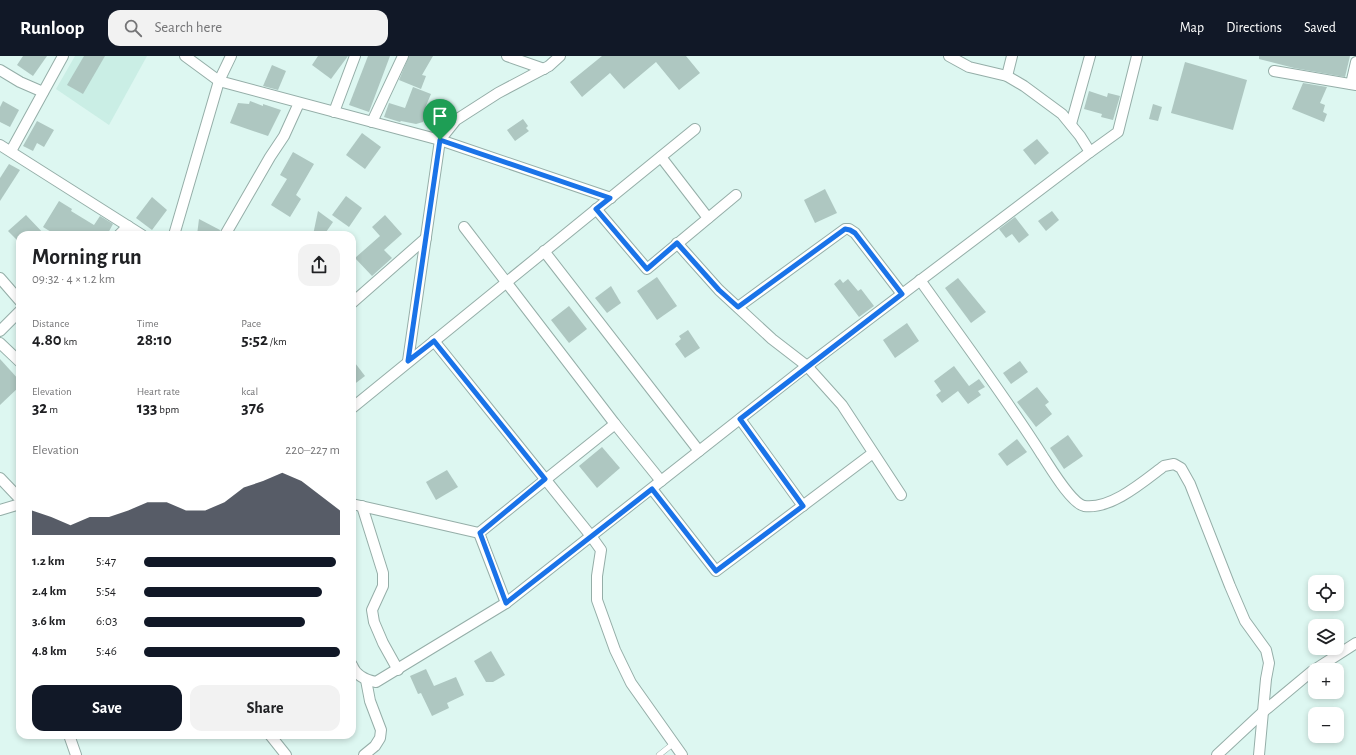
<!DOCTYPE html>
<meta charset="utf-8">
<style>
:root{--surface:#fff;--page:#f2f2f2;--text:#202124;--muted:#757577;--accent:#111827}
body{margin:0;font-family:"Alegreya Sans",sans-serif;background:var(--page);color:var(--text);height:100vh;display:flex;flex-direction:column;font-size:15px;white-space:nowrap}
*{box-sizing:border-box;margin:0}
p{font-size:13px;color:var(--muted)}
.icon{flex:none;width:22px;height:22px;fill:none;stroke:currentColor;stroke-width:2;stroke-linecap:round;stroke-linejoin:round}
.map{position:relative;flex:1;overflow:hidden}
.details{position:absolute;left:16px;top:175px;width:340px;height:508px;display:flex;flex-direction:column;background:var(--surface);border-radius:12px;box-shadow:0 2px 6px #0003}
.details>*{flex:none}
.fabs{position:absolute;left:1308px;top:519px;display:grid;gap:8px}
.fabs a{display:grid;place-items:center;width:36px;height:36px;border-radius:8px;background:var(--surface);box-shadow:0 2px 6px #0003;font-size:20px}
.pin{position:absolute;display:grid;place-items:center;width:34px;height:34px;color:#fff;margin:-41px -17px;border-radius:50% 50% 50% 0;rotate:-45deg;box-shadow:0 0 4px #0007}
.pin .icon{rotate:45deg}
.round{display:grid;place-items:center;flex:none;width:42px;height:42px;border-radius:12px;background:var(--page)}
.head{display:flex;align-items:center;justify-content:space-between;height:68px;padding:0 16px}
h1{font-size:22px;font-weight:700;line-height:30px}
.figures{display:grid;grid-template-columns:repeat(3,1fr);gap:6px;height:68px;padding:4px 16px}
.figures div{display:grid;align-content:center}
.figures b{font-size:17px;font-weight:700}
.figures small{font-size:11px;font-weight:400}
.figures p{font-size:11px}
.chart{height:112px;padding:8px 16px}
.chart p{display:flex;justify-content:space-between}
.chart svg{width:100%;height:72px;margin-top:4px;fill:var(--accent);opacity:.7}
.primary-button{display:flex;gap:8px;margin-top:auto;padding:8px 16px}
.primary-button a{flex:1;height:46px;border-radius:12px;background:var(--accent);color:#fff;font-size:16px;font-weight:700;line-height:46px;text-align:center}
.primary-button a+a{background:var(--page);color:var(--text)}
ul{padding:0 16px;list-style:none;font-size:13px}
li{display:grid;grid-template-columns:64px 48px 1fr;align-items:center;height:30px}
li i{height:10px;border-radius:5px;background:var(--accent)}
header{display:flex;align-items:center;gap:24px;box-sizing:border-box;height:56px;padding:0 20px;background:var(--accent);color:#fff}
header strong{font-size:19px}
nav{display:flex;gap:22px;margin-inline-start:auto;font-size:14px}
.search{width:280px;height:36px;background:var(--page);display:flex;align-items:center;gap:10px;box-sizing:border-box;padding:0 14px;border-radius:12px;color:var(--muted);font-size:15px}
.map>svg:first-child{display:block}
</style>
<header>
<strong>Runloop</strong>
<div class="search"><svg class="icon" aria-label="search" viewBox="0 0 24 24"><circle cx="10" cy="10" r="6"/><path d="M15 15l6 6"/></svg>Search here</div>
<nav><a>Map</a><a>Directions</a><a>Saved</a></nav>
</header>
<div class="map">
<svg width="1356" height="699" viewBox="0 0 1356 699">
<rect width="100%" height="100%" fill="#ddf7f1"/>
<!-- built -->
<polygon fill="#caeee5" points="75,0 147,0 109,69 56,33"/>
<!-- building -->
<g fill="#aec7c1">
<polygon points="23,0 47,0 33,20 17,9"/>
<polygon points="84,0 105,0 83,38 67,29"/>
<polygon points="318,0 348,0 331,23 312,9"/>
<polygon points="368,0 390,0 369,56 349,49"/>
<polygon points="409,0 433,0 422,19 426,20 421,33 399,24"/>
<polygon points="602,0 686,0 700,17 679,34 656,6 624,33 610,17 582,41 570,26"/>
<polygon points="1259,0 1350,0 1345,21 1294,12 1259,3"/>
<polygon points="1185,6 1247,24 1233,74 1171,57"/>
<polygon points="272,9 286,15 278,34 263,30"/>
<polygon points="1303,27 1327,31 1320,47 1325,49 1323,56 1327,58 1324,66 1292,53"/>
<polygon points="413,31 431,38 425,52 429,53 426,63 423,66 416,68 401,65 400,66 384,61 389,47 405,52"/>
<polygon points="1089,35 1107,41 1108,37 1120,40 1113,64 1101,61 1102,58 1084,53"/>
<polygon points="3,45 19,54 10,71 0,66 0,51"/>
<polygon points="250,45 263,50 263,48 281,54 268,80 230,67 238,47 249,48"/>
<polygon points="1153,48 1162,51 1158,65 1149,63"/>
<polygon points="523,63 528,70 526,72 529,75 515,85 507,74"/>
<polygon points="37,65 54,74 44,91 37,87 33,95 23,90"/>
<polygon points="362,77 381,91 365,113 346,99"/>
<polygon points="1037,83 1049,97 1035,109 1023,94"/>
<polygon points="293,96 314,108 296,139 301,143 290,161 271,149 287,123 280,119"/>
<polygon points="9,108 20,114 0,145 0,122"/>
<polygon points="825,133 837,157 815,167 804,144"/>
<polygon points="346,140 362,152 349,171 332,159"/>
<polygon points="152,141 167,154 152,174 136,162"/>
<polygon points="59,145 72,153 71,155 94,169 100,160 113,168 107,179 64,179 58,175 56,179 43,171"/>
<polygon points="318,155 333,166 324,179 313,179"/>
<polygon points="1052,155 1059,164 1046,175 1038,165"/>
<polygon points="26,159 45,179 20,179 20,187 8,175"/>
<polygon points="385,159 402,178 384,194 392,202 372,220 355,202 380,180 372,171"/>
<polygon points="1015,161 1029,179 1019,187 1012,178 1006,182 999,173"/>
<polygon points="199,163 220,174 219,179 197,179"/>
<polygon points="657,221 677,250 657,264 637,235"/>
<polygon points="958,222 986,256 971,267 945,232"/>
<polygon points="840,223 843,227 848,223 858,235 861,233 874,250 859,261 834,228"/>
<polygon points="611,230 621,247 607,257 595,242"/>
<polygon points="569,250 587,273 569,287 551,264"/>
<polygon points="907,267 919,285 895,302 883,284"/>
<polygon points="688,274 700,292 685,302 675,288 681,283 679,280"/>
<polygon points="0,303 20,325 20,330 0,349"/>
<polygon points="352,303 365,320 352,330"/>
<polygon points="1020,305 1028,316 1011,328 1003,317"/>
<polygon points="954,310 969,330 979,323 985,331 978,335 981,339 968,348 958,335 942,347 936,339 941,335 934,325"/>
<polygon points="1037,331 1049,346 1045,349 1052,358 1036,371 1017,346"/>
<polygon points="1068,379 1083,400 1064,413 1050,392"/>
<polygon points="1017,383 1027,396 1007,410 998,398"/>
<polygon points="602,391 620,412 597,432 579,410"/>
<polygon points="447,414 458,431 436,444 426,426"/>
<polygon points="491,595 505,619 493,626 486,626 474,605"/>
<polygon points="426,613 434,630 456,621 464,639 447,647 449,652 432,660 421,637 418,638 410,620"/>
</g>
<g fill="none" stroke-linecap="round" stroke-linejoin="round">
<!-- service casing -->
<g stroke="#95aea8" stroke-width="6">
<polyline id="service" points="659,699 674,687"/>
</g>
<!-- minor casing -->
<g stroke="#95aea8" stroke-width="12">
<g id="minor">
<polyline points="185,0 219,25 440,84 611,142"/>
<polyline points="507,0 544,13"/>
<polyline points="949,0 969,11 1007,20 1024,30 1062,58 1080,80 1090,96"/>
<polyline points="0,14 20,26 43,36"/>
<polyline points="1274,15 1356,29"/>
<polyline points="1007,20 1012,0"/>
<polyline points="1351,28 1356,6"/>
<polyline points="334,56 355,0"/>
<polyline points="372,66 403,0"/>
<polyline points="1071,68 1090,0"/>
<polyline points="0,89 142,179"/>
<polyline points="11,95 63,0"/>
<polyline points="661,101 708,162"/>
<polyline points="596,153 647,213 736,139"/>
<polyline points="464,171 615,368 661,425"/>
<polyline points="119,179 128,170"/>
<polyline points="174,179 219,25 231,0"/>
<polyline points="225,179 270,101 284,80 299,47"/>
<polyline points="677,187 719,234 772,283 807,310 842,349 901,439"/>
<polyline points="544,195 699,395"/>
<polyline points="0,222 20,245"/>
<path d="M 920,224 C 961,282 1004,339 1042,399 C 1050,411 1071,447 1084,450 C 1111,454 1144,425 1164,410 L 1174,408 L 1181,412 L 1190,428 L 1230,530 L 1245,565 L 1266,594 L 1269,607 L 1266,623 L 1259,699"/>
<polyline points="352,247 426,182"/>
<polyline points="738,251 845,173 849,173 855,177 902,238"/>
<polyline points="0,275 20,255"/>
<polyline points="434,285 591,480 601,494 597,520 597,544 615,594 631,627 682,699"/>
<polyline points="0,287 20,306"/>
<polyline points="408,305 440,84 456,64 498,37 549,10 560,0"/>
<polyline points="352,352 695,73"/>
<polyline points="740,363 803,450"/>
<polyline points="0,422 20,443"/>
<polyline points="652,433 716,515 873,397"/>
<polyline points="352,448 479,477"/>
<polyline points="362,450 383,517 383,530 372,554 374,566 383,587 398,614"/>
<polyline points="0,454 20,448"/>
<polyline points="506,547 479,477 615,368"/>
<path d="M 352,609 C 356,620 365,624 376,626 L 506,547 L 807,310 L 1086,99 L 1118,76 L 1137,0"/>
<polyline points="69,679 76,699"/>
<polyline points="270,679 286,699"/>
<polyline points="364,699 375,690 380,682 381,674 370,645 366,624"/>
<polyline points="1217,699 1263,656 1311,616 1356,587"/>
</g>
</g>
<!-- service -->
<use href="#service" stroke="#fff" stroke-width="5"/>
<!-- minor -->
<use href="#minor" stroke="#fff" stroke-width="10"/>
</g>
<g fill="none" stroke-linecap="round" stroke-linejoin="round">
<!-- route casing -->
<g stroke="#fff" stroke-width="8">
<polygon id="route" points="440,84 610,142 596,153 647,213 677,187 719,234 738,251 845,173 850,174 855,177 902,238 740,363 803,450 716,515 652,433 506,547 480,477 545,423 434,285 408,305"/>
</g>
<!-- route -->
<use href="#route" stroke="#1a73e8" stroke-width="5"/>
</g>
</svg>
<div class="fabs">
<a><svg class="icon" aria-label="locate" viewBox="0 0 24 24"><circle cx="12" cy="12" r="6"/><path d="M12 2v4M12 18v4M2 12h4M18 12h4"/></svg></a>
<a><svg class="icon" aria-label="layers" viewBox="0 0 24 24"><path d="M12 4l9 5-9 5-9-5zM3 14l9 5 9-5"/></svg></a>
<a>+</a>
<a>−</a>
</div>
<div class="pin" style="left:440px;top:84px;background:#1e9e55"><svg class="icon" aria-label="arrive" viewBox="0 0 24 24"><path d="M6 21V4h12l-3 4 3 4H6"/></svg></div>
<section class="details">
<div class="head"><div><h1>Morning run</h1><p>09:32 · 4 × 1.2 km</p></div><a class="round"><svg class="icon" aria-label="share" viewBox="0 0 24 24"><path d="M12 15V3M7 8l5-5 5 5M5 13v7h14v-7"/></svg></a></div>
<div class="figures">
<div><p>Distance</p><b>4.80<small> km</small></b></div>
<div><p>Time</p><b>28:10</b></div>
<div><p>Pace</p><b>5:52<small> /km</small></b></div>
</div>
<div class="figures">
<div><p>Elevation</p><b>32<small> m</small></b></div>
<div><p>Heart rate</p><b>133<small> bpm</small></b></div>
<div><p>kcal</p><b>376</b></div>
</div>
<div class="chart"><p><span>Elevation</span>220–227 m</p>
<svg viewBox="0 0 160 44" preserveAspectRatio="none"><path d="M0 44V29L10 33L20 38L30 33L40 33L50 29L60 24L70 24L80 29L90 29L100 24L110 15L120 11L130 6L140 11L150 20L160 29V44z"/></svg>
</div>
<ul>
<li><b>1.2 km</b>5:47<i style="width:98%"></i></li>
<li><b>2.4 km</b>5:54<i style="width:91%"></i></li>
<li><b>3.6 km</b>6:03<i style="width:82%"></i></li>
<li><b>4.8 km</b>5:46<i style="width:100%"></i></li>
</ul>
<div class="primary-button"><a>Save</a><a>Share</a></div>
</section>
</div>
